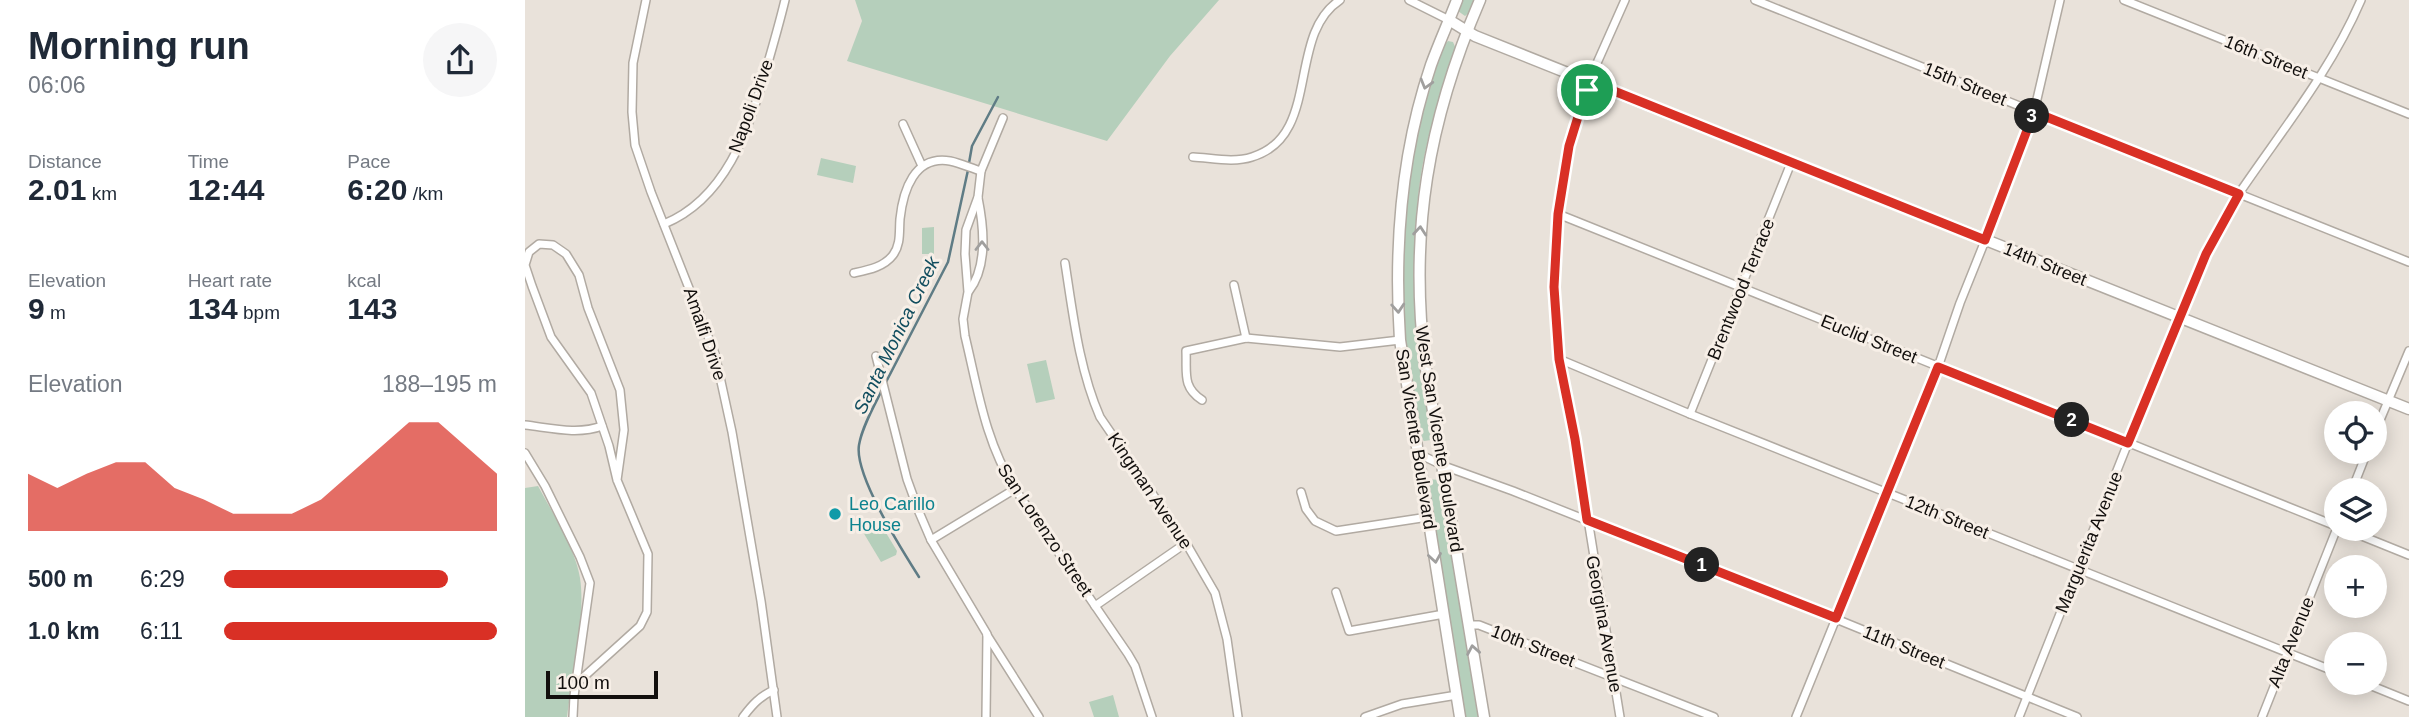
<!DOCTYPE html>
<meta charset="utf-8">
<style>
:root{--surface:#fff;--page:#f6f6f7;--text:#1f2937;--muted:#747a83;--accent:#d93025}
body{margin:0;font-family:Helvetica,sans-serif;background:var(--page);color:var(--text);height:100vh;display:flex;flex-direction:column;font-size:26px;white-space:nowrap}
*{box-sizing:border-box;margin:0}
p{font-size:23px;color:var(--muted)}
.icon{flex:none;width:38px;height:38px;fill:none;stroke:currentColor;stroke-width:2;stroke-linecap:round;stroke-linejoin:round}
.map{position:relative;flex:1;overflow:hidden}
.panel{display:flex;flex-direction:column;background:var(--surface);width:525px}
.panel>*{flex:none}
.buttons{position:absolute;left:1799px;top:401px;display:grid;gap:14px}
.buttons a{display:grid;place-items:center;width:63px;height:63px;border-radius:50%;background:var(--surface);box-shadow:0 4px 18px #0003;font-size:35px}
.scale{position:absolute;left:21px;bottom:18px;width:112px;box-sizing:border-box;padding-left:7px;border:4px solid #120f0d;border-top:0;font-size:19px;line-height:24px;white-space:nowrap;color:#120f0d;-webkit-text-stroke:5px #f7efe7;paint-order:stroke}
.pin{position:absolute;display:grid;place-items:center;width:60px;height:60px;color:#fff;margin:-30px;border:4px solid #fff;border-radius:50%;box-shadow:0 2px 7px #0007}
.km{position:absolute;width:35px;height:35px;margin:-18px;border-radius:50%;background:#222;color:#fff;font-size:19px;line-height:35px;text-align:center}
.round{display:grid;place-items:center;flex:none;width:74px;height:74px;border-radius:37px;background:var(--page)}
.head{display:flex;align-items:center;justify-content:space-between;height:119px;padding:0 28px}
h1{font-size:38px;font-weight:800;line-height:52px}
.metrics{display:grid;grid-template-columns:repeat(3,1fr);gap:10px;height:119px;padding:7px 28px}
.metrics div{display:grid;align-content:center}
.metrics b{font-size:30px;font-weight:800}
.metrics small{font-size:19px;font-weight:400}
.metrics p{font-size:19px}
.chart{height:196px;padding:14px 28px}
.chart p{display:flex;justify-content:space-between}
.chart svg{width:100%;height:126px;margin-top:7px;fill:var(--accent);opacity:.7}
ul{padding:0 28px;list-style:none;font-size:23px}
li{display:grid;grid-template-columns:112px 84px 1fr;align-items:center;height:52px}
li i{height:18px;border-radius:9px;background:var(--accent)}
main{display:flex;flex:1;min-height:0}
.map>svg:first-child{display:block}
</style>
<main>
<section class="panel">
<div class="head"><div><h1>Morning run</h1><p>06:06</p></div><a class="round"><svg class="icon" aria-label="share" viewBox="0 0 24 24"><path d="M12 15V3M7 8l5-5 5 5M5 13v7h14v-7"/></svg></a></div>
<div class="metrics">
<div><p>Distance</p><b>2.01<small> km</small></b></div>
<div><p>Time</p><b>12:44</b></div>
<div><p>Pace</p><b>6:20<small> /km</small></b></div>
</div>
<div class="metrics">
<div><p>Elevation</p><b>9<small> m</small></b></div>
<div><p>Heart rate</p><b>134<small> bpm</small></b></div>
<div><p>kcal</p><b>143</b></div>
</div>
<div class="chart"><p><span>Elevation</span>188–195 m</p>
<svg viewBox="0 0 160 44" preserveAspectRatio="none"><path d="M0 44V24L10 29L20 24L30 20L40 20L50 29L60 33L70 38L80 38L90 38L100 33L110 24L120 15L130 6L140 6L150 15L160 24V44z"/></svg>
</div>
<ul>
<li><b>500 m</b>6:29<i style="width:82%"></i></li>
<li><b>1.0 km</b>6:11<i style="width:100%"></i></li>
</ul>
</section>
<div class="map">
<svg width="1884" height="717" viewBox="0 0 1884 717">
<rect width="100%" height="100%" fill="#e9e2da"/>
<!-- green -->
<g fill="#b5cfbb">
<polygon points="330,0 694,0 645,56 582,141 322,61 337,21"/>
<polygon points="937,0 950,0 945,12 940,16 933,11"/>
<path d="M 923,41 L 928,42 L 931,49 C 918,88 904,127 897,168 C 882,261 892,343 907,435 L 906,440 L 899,441 L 894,436 C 886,388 879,341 877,292 C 874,208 891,124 919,45 Z"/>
<polygon points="296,158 331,166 328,183 292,175"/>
<polygon points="409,227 409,254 397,254 397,228"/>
<polygon points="521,360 530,399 511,403 502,364"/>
<polygon points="903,479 914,480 953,717 940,717"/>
<path d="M 13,486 C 27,512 51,550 55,578 C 61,617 47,677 42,717 L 0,717 L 0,488 Z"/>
<polygon points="350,521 355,523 372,551 371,555 356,562 338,532 338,528"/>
<polygon points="588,695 594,717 569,717 564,702"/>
</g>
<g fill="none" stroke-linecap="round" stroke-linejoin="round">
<!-- stream -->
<g stroke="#5f7c85" stroke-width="2.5">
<polyline points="444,163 447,146 473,97"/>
<polyline points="360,384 423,262 443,170"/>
<path d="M 357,390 C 349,406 337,427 334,445 C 329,475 377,550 394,577"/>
</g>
<!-- street casing -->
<g stroke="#b1aaa2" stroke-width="10">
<g id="street">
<polyline points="121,0 108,63 107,112 110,145 126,192 190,354 207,432 236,601 252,717"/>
<polyline points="884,0 924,20"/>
<polyline points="1230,0 1884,262"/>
<polyline points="1599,0 1884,114"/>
<path d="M 478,118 L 456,171 L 453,197 L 441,230 L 440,254 L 443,292 L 438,319 L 440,336 C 453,390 460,441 490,489 L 603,654 L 610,666 L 627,717"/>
<polyline points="378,124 397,166"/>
<path d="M 668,157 C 687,158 709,163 727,157 C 797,136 761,35 815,0"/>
<polyline points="1033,214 1811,526"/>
<path d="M 139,224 C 200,199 223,132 240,73 C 247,49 254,25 260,0"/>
<path d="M 540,263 C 548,314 554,369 575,417 L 661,543 L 690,593 L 702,639 L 713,717"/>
<path d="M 329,273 C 343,270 359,267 368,255 C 376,244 374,232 375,219 C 378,191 389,155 425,161 C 435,163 446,168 456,171"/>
<polyline points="709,285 721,338"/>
<path d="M 444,291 C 463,266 459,228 453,198"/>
<polyline points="351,356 382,479 394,512 406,540 462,634 461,717"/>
<polyline points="1034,359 1165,414 1811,672"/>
<path d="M 677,400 C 657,387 662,373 661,351 L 721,338 L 815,347 L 875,340"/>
<polyline points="1165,414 1266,163"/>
<path d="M 0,425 C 26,428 53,435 77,426"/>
<polyline points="1850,432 1884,351"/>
<polyline points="0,453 20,486 55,557 65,583 49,696 48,717"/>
<polyline points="894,454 919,466 988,491 1311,619 1552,717"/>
<polyline points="1827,490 1842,452"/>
<polyline points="776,492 781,509 790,521 811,531 903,517"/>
<polyline points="1817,528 1884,555"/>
<polyline points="406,540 490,489"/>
<polyline points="811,592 824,631 919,614"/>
<polyline points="570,606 661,543"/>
<polyline points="943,625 954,625 1189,717"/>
<polyline points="462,635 514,717"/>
<polyline points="1837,682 1884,701"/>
<polyline points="52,683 115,626 122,612 123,554 92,480 84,446 66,393 26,337 7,286 0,265 4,252 14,244 28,245 41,254 54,275 63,308 95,390 99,430 92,480"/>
<path d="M 218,717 C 227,705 235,696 249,690"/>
<polyline points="840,717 877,704 932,695"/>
<polyline points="1095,717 1050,439 1034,359 1029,287 1033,214 1044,146 1064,81 1100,0"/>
<polyline points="1271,717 1413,367 1435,303 1486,176 1509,112 1535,0"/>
<path d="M 1494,717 L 1653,317 C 1672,274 1689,230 1715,192 C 1758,129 1806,70 1836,0"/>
<polyline points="1737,717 1812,528"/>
</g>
</g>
<!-- secondary casing -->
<g stroke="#b1aaa2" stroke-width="13">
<g id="secondary">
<path d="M 932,0 C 924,21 914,43 906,65 C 876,153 869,247 875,340 L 935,717"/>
<path d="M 955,0 C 903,121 884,232 900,363 L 959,717"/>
<polyline points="924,20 950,36 1884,409"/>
</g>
</g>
<!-- street -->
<use href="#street" stroke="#fff" stroke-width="7"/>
<!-- secondary -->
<use href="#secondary" stroke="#fff" stroke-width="10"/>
</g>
<!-- one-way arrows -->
<defs><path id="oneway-chevron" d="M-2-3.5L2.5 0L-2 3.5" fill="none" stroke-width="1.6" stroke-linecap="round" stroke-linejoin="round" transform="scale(1.75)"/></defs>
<g stroke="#a09f9e">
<use href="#oneway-chevron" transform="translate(901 84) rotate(106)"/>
<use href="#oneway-chevron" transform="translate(895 231) rotate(-85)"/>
<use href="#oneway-chevron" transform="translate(457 246) rotate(-90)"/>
<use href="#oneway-chevron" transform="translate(873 308) rotate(86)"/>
<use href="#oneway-chevron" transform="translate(910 558) rotate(81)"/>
<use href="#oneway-chevron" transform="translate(948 650) rotate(-100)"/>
</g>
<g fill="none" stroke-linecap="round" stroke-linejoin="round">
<!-- route casing -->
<g stroke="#fff" stroke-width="14">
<polygon id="route" points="1064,81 1460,240 1509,112 1714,194 1681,254 1603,443 1413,367 1311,618 1062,520 1050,439 1034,359 1029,287 1033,214 1044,146"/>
</g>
<!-- route -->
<use href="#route" stroke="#d93025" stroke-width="9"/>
</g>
<!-- markers -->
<circle fill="#0f9aa8" stroke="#f7efe7" stroke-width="2.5" cx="310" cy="514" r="7"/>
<g text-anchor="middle" stroke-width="6" stroke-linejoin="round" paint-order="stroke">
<!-- street labels -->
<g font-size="18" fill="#120f0d" stroke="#f7efe7">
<text transform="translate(1741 57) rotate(22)" y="6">16th Street</text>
<text transform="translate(1440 84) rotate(22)" y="6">15th Street</text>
<text transform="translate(226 106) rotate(-70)" y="6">Napoli Drive</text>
<text transform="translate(1520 264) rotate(22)" y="6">14th Street</text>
<text transform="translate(1216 289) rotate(-68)" y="6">Brentwood Terrace</text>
<text transform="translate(180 334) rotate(71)" y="6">Amalfi Drive</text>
<text transform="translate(1344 339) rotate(22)" y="6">Euclid Street</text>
<text transform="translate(891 439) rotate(81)" y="6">San Vicente Boulevard</text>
<text transform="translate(914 439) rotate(81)" y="6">West San Vicente Boulevard</text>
<text transform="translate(625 491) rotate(56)" y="6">Kingman Avenue</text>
<text transform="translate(1422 517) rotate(22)" y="6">12th Street</text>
<text transform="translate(520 530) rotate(56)" y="6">San Lorenzo Street</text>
<text transform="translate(1564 542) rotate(-68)" y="6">Marguerita Avenue</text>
<text transform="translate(1079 624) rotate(80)" y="6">Georgina Avenue</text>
<text transform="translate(1766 642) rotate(-68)" y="6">Alta Avenue</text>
<text transform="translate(1008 646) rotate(21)" y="6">10th Street</text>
<text transform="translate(1379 647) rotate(22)" y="6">11th Street</text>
</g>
<!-- culture labels -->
<g font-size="18" fill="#0d838f" stroke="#f7efe7" text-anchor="start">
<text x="324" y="510">Leo Carillo<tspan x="324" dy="21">House</tspan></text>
</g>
<!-- water labels -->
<g font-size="19" font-style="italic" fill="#124e5f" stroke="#f7efe7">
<text transform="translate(371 335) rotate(-64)" y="7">Santa Monica Creek</text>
</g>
</g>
</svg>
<div class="buttons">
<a><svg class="icon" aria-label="locate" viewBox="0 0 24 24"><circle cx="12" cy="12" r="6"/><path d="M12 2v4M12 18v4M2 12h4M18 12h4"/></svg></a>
<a><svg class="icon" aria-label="layers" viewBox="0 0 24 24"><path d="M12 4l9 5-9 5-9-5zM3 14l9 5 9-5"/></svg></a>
<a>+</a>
<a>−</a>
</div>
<div class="scale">100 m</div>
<div class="pin" style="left:1062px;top:90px;background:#1e9e55"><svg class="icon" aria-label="arrive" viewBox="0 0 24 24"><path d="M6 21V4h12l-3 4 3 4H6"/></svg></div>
<b class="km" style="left:1177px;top:565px">1</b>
<b class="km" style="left:1547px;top:420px">2</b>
<b class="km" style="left:1507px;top:116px">3</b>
</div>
</main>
